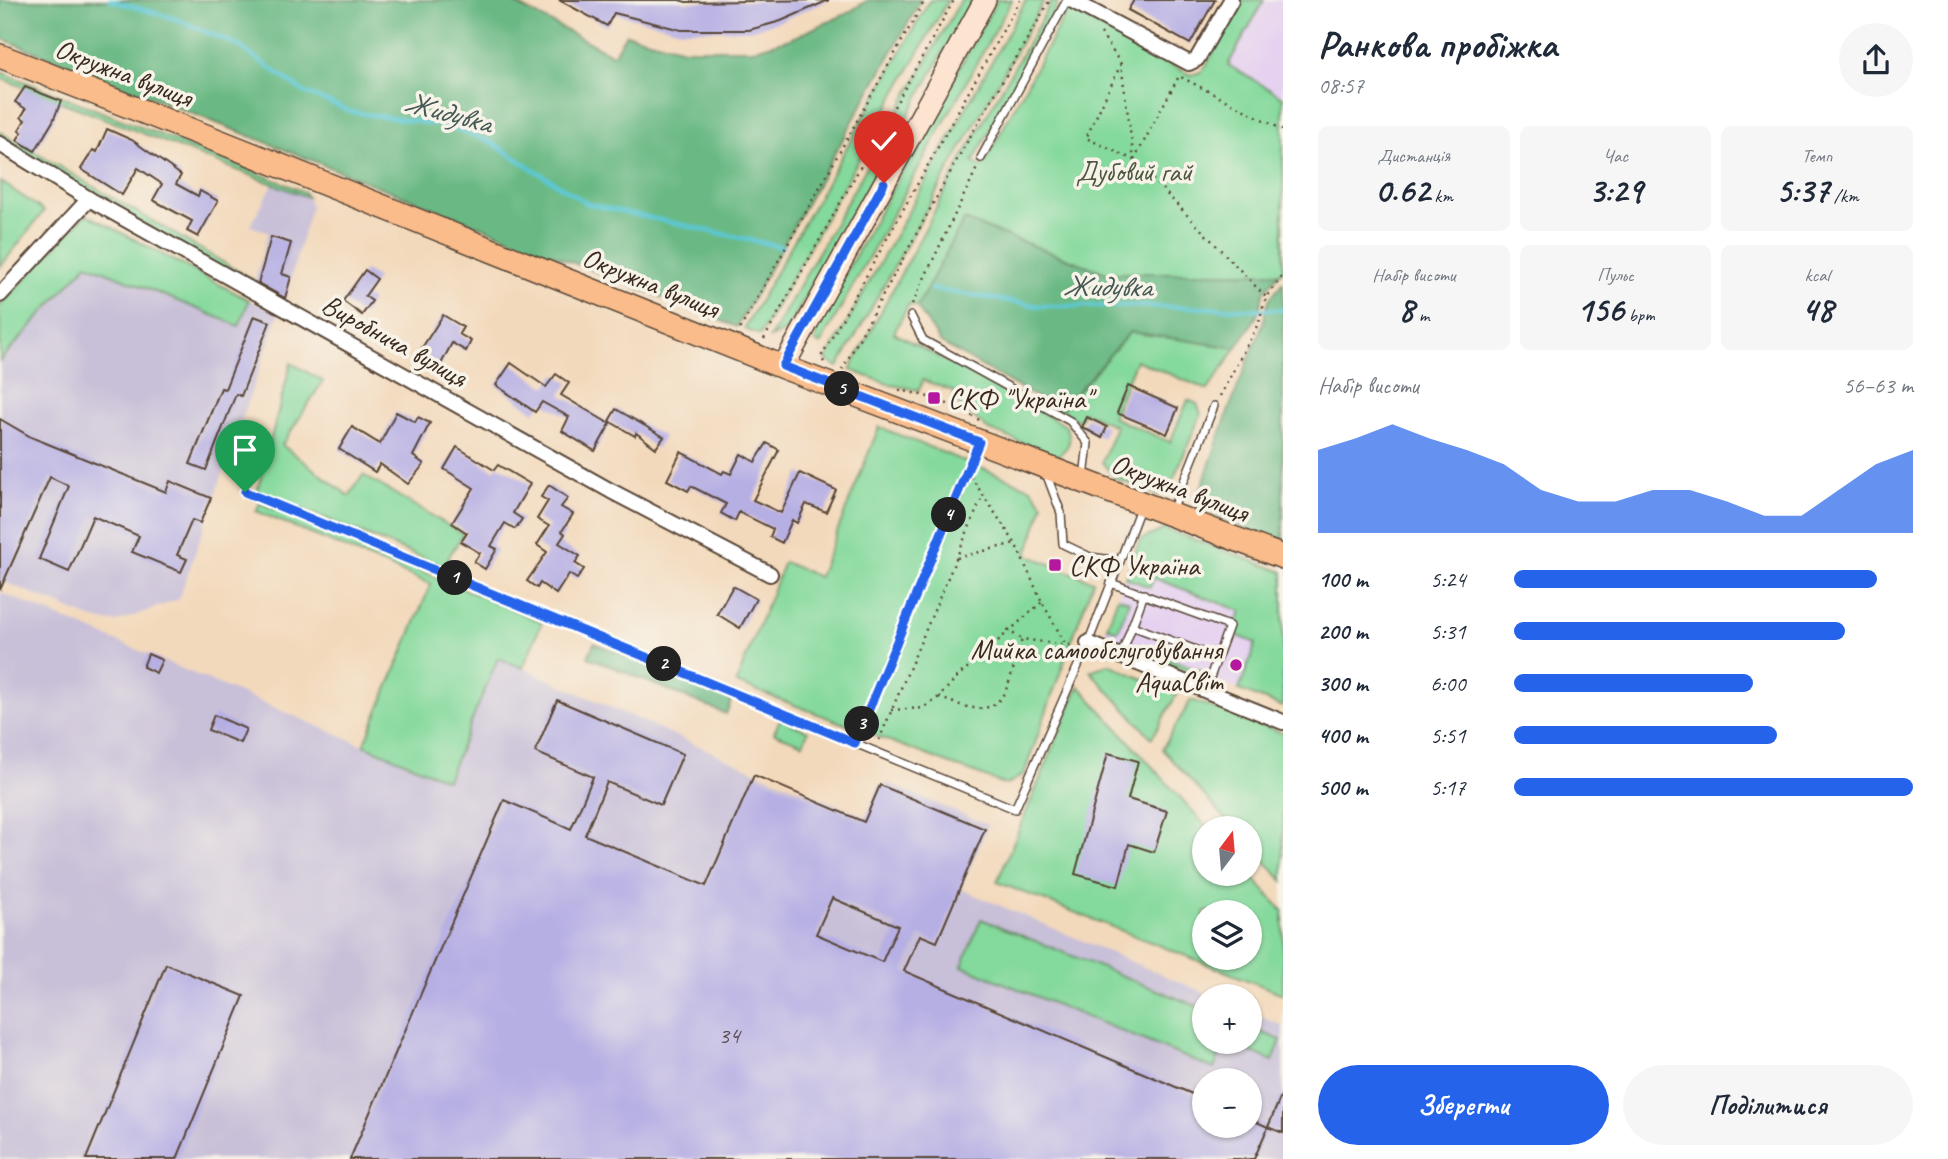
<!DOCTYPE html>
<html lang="uk">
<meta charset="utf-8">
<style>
:root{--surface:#fff;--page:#f6f6f7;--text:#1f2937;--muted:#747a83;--accent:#2563eb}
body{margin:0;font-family:Caveat,sans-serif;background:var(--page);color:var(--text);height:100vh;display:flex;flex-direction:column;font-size:26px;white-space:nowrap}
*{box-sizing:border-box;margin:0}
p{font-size:23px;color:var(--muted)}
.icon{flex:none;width:38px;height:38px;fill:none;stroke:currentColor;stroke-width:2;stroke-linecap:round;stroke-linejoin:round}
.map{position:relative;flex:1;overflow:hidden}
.panel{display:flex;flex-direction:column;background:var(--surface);width:665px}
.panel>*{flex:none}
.needle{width:46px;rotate:16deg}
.controls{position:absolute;left:1192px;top:816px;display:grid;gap:14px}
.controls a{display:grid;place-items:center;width:70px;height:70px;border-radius:50%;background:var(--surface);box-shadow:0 2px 5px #0004;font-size:35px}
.pin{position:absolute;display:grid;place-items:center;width:60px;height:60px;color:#fff;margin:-72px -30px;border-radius:50% 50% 50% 0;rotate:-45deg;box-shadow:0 0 7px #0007}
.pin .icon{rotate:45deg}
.km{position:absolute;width:35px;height:35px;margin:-18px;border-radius:50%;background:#222;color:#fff;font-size:19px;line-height:35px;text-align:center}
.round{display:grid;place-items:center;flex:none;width:74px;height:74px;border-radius:37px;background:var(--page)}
.headline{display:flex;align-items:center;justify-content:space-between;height:119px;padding:0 35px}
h1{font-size:38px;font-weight:800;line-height:52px}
.figures{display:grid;grid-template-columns:repeat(3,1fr);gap:10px;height:119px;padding:7px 35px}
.figures div{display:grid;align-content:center;border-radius:10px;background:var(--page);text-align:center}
.figures b{font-size:35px;font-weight:800}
.figures small{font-size:19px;font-weight:400}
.figures p{font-size:19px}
.chart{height:196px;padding:14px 35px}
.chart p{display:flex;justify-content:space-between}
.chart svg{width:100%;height:126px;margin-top:7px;fill:var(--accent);opacity:.7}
.cta{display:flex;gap:14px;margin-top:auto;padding:14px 35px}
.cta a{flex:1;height:80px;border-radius:42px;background:var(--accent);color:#fff;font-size:28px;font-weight:800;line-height:80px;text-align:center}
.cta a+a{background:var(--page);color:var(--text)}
ul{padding:0 35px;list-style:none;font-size:23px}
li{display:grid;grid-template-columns:112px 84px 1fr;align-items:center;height:52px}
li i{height:18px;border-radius:9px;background:var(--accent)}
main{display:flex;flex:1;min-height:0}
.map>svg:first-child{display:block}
</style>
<main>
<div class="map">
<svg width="1283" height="1159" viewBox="0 0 1283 1159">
<rect width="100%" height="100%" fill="#f7f3e8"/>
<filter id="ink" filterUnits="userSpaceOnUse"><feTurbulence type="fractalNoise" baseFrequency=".0143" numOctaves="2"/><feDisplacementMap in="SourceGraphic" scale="14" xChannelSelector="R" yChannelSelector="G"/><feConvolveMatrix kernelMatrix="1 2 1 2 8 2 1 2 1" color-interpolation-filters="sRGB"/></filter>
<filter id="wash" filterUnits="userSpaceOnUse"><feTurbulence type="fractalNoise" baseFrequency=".00686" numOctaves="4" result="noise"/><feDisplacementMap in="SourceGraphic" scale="28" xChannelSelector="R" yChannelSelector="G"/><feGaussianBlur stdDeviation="1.57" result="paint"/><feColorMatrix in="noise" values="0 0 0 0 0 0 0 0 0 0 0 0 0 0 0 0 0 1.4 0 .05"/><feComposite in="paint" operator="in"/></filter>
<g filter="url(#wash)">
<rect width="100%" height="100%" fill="#f3d9bb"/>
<!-- built -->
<g fill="#e6d2f0">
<polygon points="1264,0 1283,0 1283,97 1228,65"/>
<polygon points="1125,578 1150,587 1154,578 1242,611 1256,643 1239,690 1102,639"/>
</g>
<!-- industrial -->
<g fill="#c8bfd8" fill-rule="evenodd">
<polygon points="273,184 307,197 311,206 285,299 255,281 268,232 250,226"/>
<polygon points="87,264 238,326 249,300 279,313 179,599 117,622 102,621 88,617 0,580 0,361"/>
<path d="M 0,592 L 446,780 L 498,657 L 764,775 L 871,819 L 887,783 L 988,825 L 961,889 L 1212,996 L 1204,996 L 1204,1041 L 1250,1041 L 1250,1012 L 1283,1026 L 1283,1159 L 0,1159 ZM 1204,1080 L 1250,1080 L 1250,1125 L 1204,1125 Z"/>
</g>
<!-- green -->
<g fill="#84d99c" stroke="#60825d" stroke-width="2" fill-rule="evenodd">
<polygon points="930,0 948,0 760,335 744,329"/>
<polygon points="961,0 973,0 787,330 770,338"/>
<polygon points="997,0 1012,0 820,345 816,342 816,331 820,319"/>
<polygon points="1026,0 1044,1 838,367 826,360"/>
<path d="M 1242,0 L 1264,0 L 1228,65 L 1283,97 L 1283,271 L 1280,273 L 1106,273 L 964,220 L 917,307 L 909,304 L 894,333 L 1065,425 C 1073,440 1070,447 1057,456 L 987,429 L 962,406 L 952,402 L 955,392 L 923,380 L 919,390 L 891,385 L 850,370 L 967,150 L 1052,1 L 1058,4 L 973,162 L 982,167 L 1068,9 L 1190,75 L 1201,72 L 1206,66 Z"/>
<polygon points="0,72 275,180 304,192 307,197 0,78"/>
<polygon points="0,132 255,281 234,276 0,140"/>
<polygon points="0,181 44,211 0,267"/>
<polygon points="86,214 249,300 239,326 87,264 0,361 0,306"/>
<polygon points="1130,331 1236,348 1208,390 1136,360 1112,417 1170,442 1188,400 1197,404 1201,414 1168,492 1158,495 1115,478 1102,462 1116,426 1084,412 1079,421 1061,411"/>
<polygon points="291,363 323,381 282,445 349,496 363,475 463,534 443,566 257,491"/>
<polygon points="879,427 1031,488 1043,504 1027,555 1093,581 1024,774 1006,785 736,683 784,562 819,577"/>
<polygon points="260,503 542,622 523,668 498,658 447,780 364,745 431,584 256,511"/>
<polygon points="1165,529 1283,572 1283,707 1239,690 1256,643 1233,634 1241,611 1154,578 1150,587 1125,578 1140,540"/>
<polygon points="1118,597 1129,601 1118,631 1107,627"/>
<polygon points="1135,646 1205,672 1204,677 1133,651"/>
<polygon points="1109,664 1177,694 1152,738 1090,671"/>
<path d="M 1079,686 L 1208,828 L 1204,828 L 1204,873 L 1249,873 L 1283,911 L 1283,994 L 997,882 ZM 1204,912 L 1250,912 L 1250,957 L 1204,957 Z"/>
<polygon points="1191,700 1283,733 1283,881 1250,845 1250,828 1234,828 1162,749"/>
<polygon points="780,719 808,731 803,744 774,733"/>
<polygon points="981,919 1204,1009 1204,1041 1250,1041 1250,1028 1281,1040 1273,1061 1225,1041 1214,1069 962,966"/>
</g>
<!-- forest -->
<g fill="#6bb984" stroke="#537251" stroke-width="2">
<polygon points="0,0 508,0 613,55 626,34 684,49 755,49 790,39 846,14 868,0 921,0 737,327 0,38"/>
<polygon points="964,220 1106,273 1280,273 1264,292 1257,316 1236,348 1130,332 1060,411 941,343 917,307"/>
<polygon points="1283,282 1283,540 1250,531 1195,506 1229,409 1263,323 1269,299"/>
<polygon points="594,643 732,699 726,714 588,657"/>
</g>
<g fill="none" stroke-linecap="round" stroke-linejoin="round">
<!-- stream -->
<g stroke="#5bc7d3" stroke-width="4.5">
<polyline points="110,0 176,19 239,46 304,92 352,112 446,126 489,141 588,204 782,247"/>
<polyline points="931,289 1040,306 1136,306 1283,310"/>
</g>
</g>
<g id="blocks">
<!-- building -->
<g fill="#b6afe4" fill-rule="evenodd">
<polygon points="559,0 679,0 686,2 829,0 781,21 749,30 681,30 614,13 607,26"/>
<polygon points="1134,0 1215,0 1190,44 1128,10"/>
<polygon points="25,87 61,101 53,121 35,151 17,140 22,132 19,130 25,120 21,117 26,109 15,102"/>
<polygon points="107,129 132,140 181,175 176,184 198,196 200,191 218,201 198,237 187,231 192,221 153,200 162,184 138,168 122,195 81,169 93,150 97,152"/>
<polygon points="271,237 291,243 282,274 291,277 285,298 258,283"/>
<polygon points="365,270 377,279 365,296 372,301 362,315 343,301"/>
<polygon points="443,315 463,327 459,334 471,341 466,351 452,343 440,366 418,354"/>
<polygon points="254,316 270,322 241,396 236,394 206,470 190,464 221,388 225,389"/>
<polygon points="511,363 546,387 556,374 569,383 561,395 610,424 595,451 562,431 569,417 542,402 535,412 496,385"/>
<polygon points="1128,386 1178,408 1167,434 1117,413"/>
<polygon points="616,409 664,437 656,448 636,433 635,436 609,421"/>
<polygon points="396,412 415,422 418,417 430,423 413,456 424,464 408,484 380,464 375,472 339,449 352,427 380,444"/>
<polygon points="1087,417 1107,427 1102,438 1082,427"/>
<polygon points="0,419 31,437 166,492 170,481 211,498 200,523 192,520 177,555 187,559 181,572 132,552 139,536 93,516 69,572 39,559 69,486 50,477 0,590"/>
<polygon points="767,443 779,450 753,500 781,513 800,473 836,490 826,512 806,504 797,523 792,520 782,543 770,537 773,529 739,512 735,521 721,513 726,504 691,486 688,491 667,480 681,452 722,474 724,471 731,474 741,454 755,462"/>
<polygon points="457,447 494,470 498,465 530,484 513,513 522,519 515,529 505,523 491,546 497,549 485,569 474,562 480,553 461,542 467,533 452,523 474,488 444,469"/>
<polygon points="549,485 568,498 561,507 573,514 562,531 565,534 559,543 580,556 575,563 584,569 577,579 569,574 556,594 540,583 537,588 527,581 547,552 537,545 549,526 537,519 548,501 541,497"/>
<polygon points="733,586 756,599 740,628 717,614"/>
<polygon points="148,654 162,660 156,673 143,667"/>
<path d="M 557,700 L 683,754 L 661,805 L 607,782 L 585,835 L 706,886 L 754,775 L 864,822 L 880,785 L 985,829 L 937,942 L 920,935 L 904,971 L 1204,1099 L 1204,1125 L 1250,1125 L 1250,1119 L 1268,1127 L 1254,1159 L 350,1159 L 504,800 L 571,829 L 593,777 L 535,752 ZM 832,898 L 898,926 L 882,962 L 816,934 Z"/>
<polygon points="214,715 246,729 240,743 208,730"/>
<polygon points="1108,753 1138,761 1128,799 1167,811 1154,852 1129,844 1118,886 1075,874"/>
<polygon points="166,964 244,996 177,1159 86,1159"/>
<polygon points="1283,1091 1283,1133 1268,1127"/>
</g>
</g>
</g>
<g filter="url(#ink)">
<use href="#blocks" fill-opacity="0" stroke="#574436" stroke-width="2"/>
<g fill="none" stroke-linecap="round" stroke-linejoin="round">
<!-- lane casing -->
<g stroke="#574436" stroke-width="10">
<g id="lane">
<polyline points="981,158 1067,0"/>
<polyline points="911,316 923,340 1070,421 1088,443 1084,478"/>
<polyline points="1046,473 1061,513 1063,544 1090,557 1120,561 1140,508"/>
<polyline points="245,492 1015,809 1088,643 1120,561"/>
<polyline points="1172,511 1214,406"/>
<polyline points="1111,583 1229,626 1205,691"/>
<polyline points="1132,626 1217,658"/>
<polyline points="1121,656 1144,594"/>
</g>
</g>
<!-- street casing -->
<g stroke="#574436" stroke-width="18">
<g id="street">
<polyline points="1071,0 1189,63 1197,59 1231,0"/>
<polyline points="0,144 89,199 611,491 770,574"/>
<polyline points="0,295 89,199"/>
<polyline points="1088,643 1283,722"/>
</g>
</g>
<!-- secondary casing -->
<g stroke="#574436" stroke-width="24">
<polyline id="secondary" points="783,367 985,0"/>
</g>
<!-- primary casing -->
<g stroke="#574436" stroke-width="26">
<polyline id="primary" points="0,56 221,142 783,367 1283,557"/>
</g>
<!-- path -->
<g stroke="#574436" stroke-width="2.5" stroke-dasharray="2 5" stroke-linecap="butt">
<polyline points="1101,33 1121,64 1134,160"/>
<polyline points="1121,64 1086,138 1134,160 1266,297"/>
<polyline points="1134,160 1179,76 1283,130"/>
<polyline points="912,304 977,168"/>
<polyline points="740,329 925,0"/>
<polyline points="764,339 954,0"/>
<polyline points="824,362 821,357 1020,0"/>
<polyline points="842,370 963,149 1050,0"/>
<path d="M 899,390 C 928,395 955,405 981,421"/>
<polyline points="1220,396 1259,322 1266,297 1283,275"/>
<polyline points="967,471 1015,543 1042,602 1066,645 1073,645"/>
<polyline points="957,558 1015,543"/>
<polyline points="1007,630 1022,639 1066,645"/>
<path d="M 939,697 C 1007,727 1005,693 1022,639"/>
<polyline points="891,710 923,708 939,697 958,676 1042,602"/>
<polyline points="859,733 973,458"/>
<polyline points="879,740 983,495"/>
</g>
<!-- lane -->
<use href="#lane" stroke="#fff" stroke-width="7"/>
<!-- street -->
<use href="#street" stroke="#fff" stroke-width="14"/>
<!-- secondary -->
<use href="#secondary" stroke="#fde4d0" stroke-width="21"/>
<!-- primary -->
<use href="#primary" stroke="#f9bc8a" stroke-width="23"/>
</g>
</g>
<g fill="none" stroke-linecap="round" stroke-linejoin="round" filter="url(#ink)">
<!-- route casing -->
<g stroke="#fff" stroke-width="14">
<polyline id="route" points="245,492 855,743 979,442 783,366 884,183"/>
</g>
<!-- route -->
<use href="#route" stroke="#2563eb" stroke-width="9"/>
</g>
<!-- markers -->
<g fill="#b5179e" stroke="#f7f3e8" stroke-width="2.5">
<rect x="927" y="391" width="14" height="14" rx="3.5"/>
<rect x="1048" y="558" width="14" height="14" rx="3.5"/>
<circle cx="1236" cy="665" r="7"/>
</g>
<g text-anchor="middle" stroke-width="7" stroke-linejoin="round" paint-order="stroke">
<!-- number labels -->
<g font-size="24" fill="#5a4b50">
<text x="729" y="1043">34</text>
</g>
<!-- street labels -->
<g font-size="28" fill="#3b2a1e" stroke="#f7f3e8">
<text transform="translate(124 72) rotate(21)" y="10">Окружна вулиця</text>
<text transform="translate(651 282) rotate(22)" y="10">Окружна вулиця</text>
<text transform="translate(395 340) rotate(29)" y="10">Виробнича вулиця</text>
<text transform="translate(1180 487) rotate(21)" y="10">Окружна вулиця</text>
</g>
<!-- park labels -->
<g font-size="28" fill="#4d563e" stroke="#f7f3e8">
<text x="1134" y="181">Дубовий гай</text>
</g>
<!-- poi labels -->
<g font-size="28" fill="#3b2a1e" stroke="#f7f3e8" text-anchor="start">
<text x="948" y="408">СКФ "Україна"</text>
<text x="1069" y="575">СКФ Україна</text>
<text x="1222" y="659" text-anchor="end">Мийка самообслуговування<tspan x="1222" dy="32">AquaСвіт</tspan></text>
</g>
<!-- water labels -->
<g font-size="30" font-style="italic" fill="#455954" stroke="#f7f3e8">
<text transform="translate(448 112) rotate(15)" y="10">Жидувка</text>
<text transform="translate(1107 286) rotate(1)" y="10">Жидувка</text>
</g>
</g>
</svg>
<div class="controls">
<a><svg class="needle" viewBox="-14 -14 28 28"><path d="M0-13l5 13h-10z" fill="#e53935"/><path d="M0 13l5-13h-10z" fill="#747a83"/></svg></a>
<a><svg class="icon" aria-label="layers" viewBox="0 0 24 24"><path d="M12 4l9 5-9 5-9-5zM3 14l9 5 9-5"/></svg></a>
<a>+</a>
<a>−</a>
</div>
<div class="pin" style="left:245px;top:492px;background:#1e9e55"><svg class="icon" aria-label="arrive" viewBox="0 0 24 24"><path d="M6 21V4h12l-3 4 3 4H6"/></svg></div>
<div class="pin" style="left:884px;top:183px;background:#d93025"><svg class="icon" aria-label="check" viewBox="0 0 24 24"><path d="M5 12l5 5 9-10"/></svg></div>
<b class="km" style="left:455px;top:578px">1</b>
<b class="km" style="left:664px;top:664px">2</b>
<b class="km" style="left:862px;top:724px">3</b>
<b class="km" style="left:949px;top:515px">4</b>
<b class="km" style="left:842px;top:389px">5</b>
</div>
<section class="panel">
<div class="headline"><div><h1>Ранкова пробіжка</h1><p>08:57</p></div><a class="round"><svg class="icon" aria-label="share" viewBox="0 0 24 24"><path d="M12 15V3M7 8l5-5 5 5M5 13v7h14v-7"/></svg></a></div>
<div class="figures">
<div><p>Дистанція</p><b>0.62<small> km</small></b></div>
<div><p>Час</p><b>3:29</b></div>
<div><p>Темп</p><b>5:37<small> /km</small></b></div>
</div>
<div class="figures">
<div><p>Набір висоти</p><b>8<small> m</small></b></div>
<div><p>Пульс</p><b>156<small> bpm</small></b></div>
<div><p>kcal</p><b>48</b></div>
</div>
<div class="chart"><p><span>Набір висоти</span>56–63 m</p>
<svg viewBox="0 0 160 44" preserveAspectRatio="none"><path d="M0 44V15L10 11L20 6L30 11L40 15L50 20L60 29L70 33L80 33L90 29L100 29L110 33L120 38L130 38L140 29L150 20L160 15V44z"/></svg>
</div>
<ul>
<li><b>100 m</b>5:24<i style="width:91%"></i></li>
<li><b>200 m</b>5:31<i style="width:83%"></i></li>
<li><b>300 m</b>6:00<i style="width:60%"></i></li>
<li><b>400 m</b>5:51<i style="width:66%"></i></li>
<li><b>500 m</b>5:17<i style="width:100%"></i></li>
</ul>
<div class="cta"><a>Зберегти</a><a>Поділитися</a></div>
</section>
</main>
